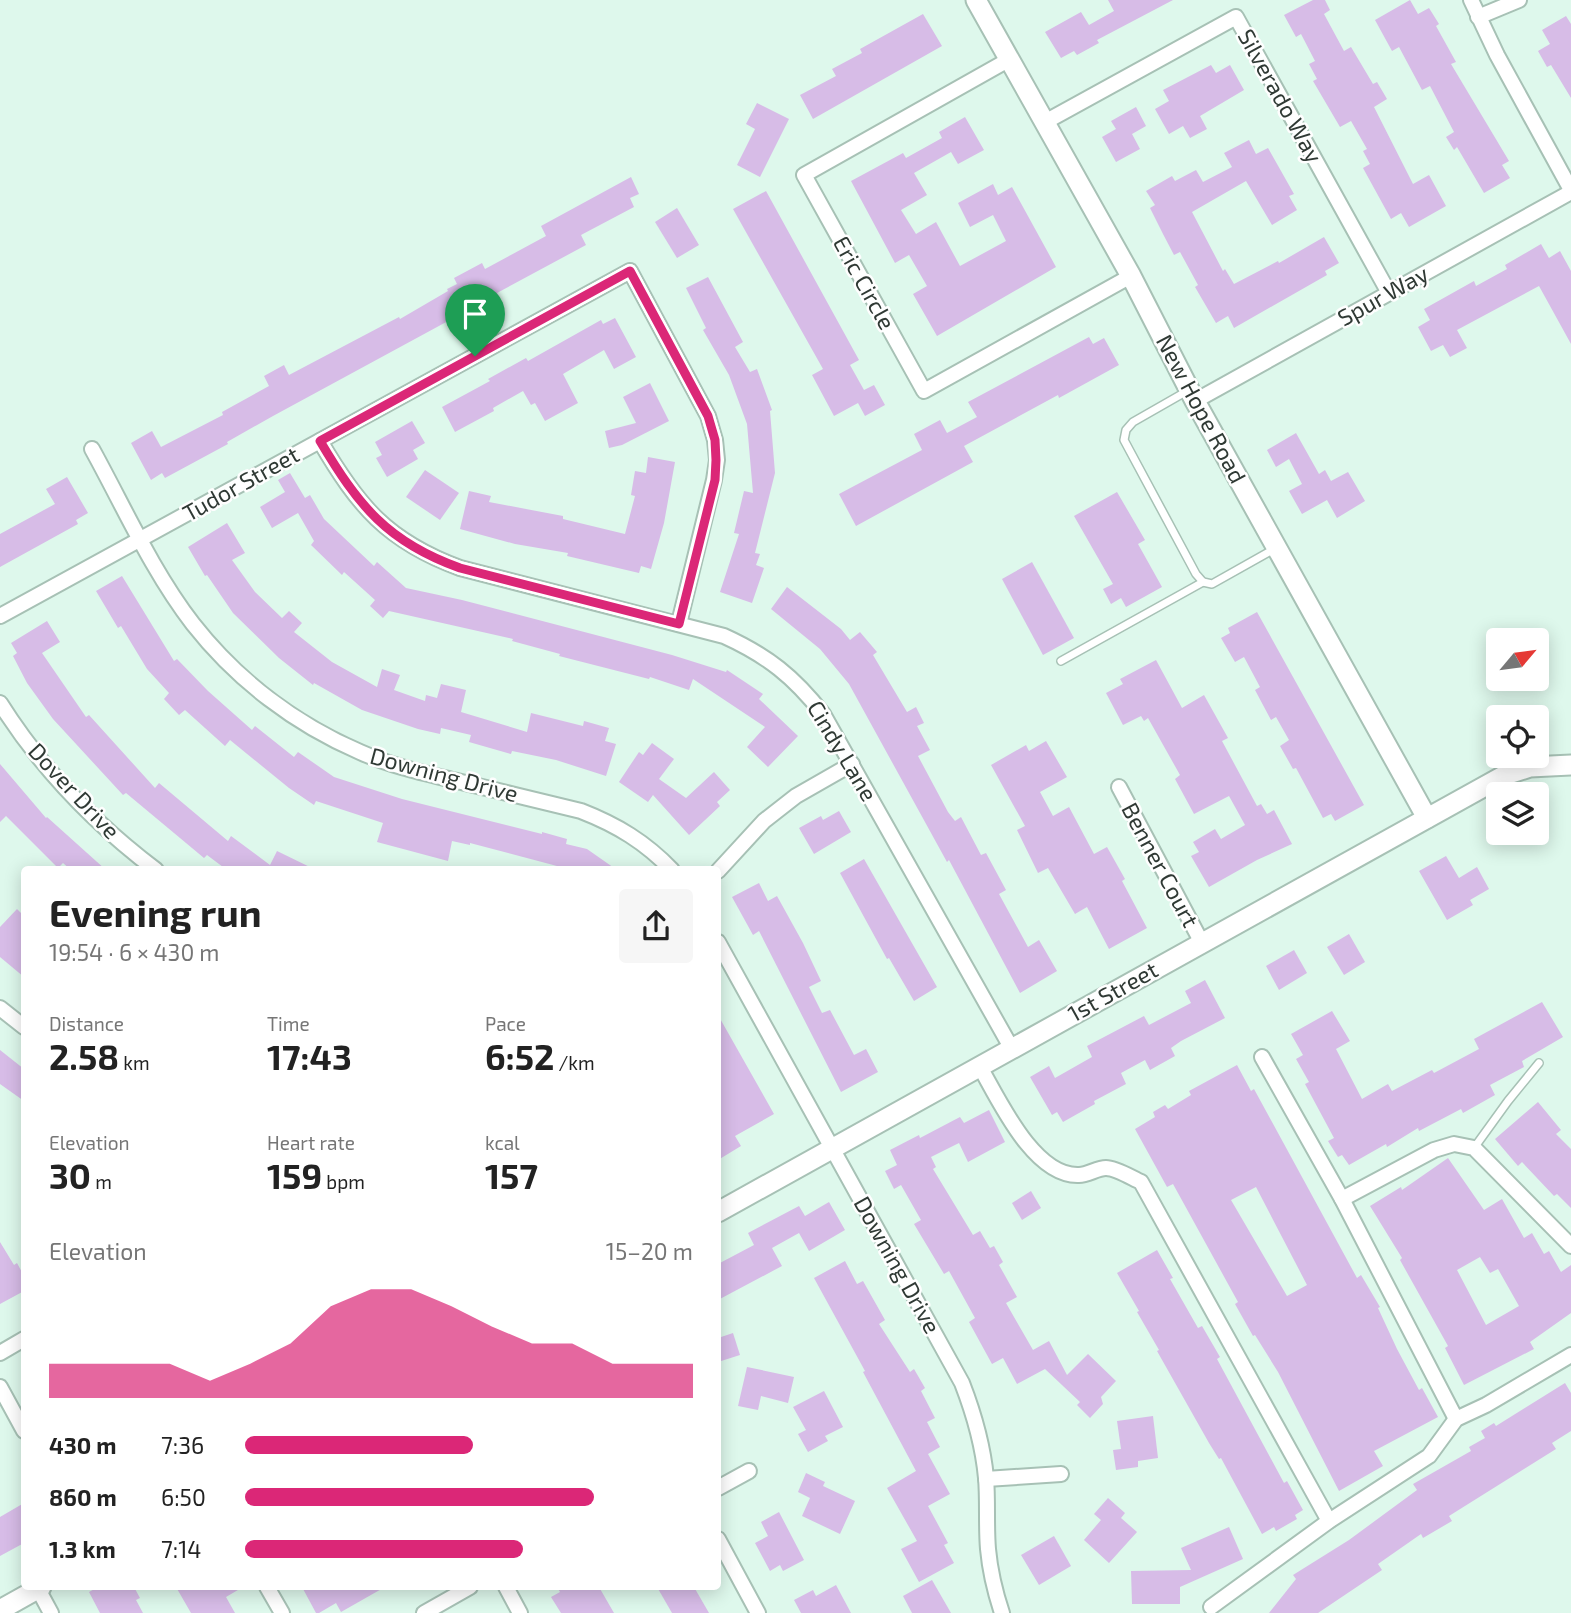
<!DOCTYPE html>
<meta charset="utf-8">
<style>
:root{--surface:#fff;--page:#f6f6f6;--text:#222;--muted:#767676;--accent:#db2777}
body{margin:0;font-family:"Exo 2",sans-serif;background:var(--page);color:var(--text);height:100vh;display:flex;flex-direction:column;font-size:26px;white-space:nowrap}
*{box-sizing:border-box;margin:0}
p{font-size:23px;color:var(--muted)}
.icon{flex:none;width:38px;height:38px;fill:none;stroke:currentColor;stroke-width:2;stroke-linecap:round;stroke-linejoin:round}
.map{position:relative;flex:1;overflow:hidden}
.side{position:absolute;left:21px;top:866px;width:700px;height:724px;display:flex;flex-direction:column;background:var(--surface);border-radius:7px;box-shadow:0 4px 18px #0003}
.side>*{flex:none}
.needle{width:46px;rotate:61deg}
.fabs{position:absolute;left:1486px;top:628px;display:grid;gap:14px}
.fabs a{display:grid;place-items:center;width:63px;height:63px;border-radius:7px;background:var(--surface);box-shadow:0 4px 18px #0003;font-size:35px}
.pin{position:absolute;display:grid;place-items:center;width:60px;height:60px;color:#fff;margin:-72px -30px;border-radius:50% 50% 50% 0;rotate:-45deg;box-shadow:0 0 7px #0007}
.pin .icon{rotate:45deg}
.round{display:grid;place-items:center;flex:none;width:74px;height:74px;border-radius:7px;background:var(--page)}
.head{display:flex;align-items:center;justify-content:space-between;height:119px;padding:0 28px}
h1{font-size:38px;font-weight:700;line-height:52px}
.metrics{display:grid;grid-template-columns:repeat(3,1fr);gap:10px;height:119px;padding:7px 28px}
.metrics div{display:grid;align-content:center}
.metrics b{font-size:35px;font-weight:700}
.metrics small{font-size:19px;font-weight:400}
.metrics p{font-size:19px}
.chart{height:196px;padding:14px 28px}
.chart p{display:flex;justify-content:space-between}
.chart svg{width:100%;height:126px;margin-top:7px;fill:var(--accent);opacity:.7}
ul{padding:0 28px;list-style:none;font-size:23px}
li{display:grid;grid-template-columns:112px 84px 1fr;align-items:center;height:52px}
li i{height:18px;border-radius:9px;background:var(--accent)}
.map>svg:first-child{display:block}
</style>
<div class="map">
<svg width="1571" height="1613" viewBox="0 0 1571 1613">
<rect width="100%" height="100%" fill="#def8ec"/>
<!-- building -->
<g fill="#d7bce7" fill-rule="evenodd">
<polygon points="1108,0 1173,0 1097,40 1099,43 1077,55 1074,51 1061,58 1045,32 1081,12 1089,25 1114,11"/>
<polygon points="1313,0 1325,0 1330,10 1324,14 1344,51 1351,47 1373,84 1377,82 1387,99 1374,107 1413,184 1429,175 1446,206 1409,227 1401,213 1391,219 1363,168 1370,164 1363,151 1367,149 1351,121 1340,127 1313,81 1317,79 1309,64 1315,61 1301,34 1296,37 1284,15"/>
<polygon points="1410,0 1418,14 1429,8 1439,24 1436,26 1456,62 1451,64 1509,161 1502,165 1510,178 1484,193 1457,147 1454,150 1446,137 1454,132 1430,86 1422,90 1399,47 1392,51 1375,20"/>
<polygon points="923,14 942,46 813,119 800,95 836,76 832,69 862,53 860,49"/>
<polygon points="1566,16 1571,24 1571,98 1551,65 1547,67 1538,51 1550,44 1542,30"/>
<polygon points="1211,65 1216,73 1230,65 1244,90 1200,116 1207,129 1190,138 1183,126 1169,134 1155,109 1169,101 1163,90"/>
<polygon points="757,103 789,119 760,177 737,165 755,129 746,124"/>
<polygon points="1136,107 1146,126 1132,134 1140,149 1116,162 1102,137 1116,129 1111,121"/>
<polygon points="965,117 984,150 958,164 951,152 914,173 927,195 901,210 916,234 936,222 960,266 1006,241 993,215 970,227 958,203 993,184 998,195 1012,187 1056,267 937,336 913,294 927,286 909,255 895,263 851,181 903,153 906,158 942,138 939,132"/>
<polygon points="1249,140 1256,154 1268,148 1294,194 1289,196 1297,210 1272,225 1246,181 1192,212 1223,271 1225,269 1234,284 1278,261 1279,263 1324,237 1339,263 1325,271 1327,275 1234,328 1228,316 1216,323 1195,287 1198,285 1180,252 1174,255 1163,234 1150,208 1155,205 1146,191 1172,176 1175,181 1196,170 1203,182 1232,167 1224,153"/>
<polygon points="631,177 639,194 630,198 634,207 581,235 586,245 497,293 499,296 462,316 461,314 273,416 227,442 228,444 165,478 162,473 151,480 131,443 152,431 161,447 223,415 222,412 269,386 264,376 284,365 289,375 399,317 400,319 448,291 447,289 457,284 454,278 482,263 485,269 546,236 541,226"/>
<polygon points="766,191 859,360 850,365 864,390 874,385 885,405 865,416 858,403 834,416 812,375 823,369 733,209"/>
<polygon points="677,208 699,245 677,258 655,222"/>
<polygon points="1541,244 1549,258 1560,251 1571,271 1571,344 1539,286 1457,330 1467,348 1450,357 1443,345 1431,351 1418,327 1430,320 1424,309 1474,281 1476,286 1507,269 1505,265"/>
<polygon points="708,277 743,342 735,347 750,372 757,369 772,410 770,411 775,473 755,553 760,554 756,565 764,568 752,603 720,592 739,534 734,533 744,491 753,493 747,424 729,375 703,330 706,328 686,288"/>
<polygon points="615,318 636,357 614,369 604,350 563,374 578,403 545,421 535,403 531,405 523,391 493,408 494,411 455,432 442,407 490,381 488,379 526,358 528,361 601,320 603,324"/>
<polygon points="1089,337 1093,344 1104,338 1119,365 1059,398 1058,395 964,446 973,462 856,526 839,494 922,450 914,434 940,420 947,433 977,417 968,402"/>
<polygon points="650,383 669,421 622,445 609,448 605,431 636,423 623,397"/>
<polygon points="412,421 425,443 413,450 418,459 387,477 376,458 382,455 375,442"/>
<polygon points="1296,433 1319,474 1325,470 1331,481 1348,472 1365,501 1337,518 1327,500 1302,514 1289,491 1302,484 1289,459 1276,467 1267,450"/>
<polygon points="648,457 675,462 664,523 651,569 641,566 639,573 567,556 568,553 515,544 460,529 469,491 491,496 489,502 563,516 563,519 625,534 635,496 631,495 635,471 646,473"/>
<polygon points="425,470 459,493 440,520 406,497"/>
<polygon points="290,473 305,498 310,495 324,519 374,566 377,562 406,588 462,600 672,655 726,672 727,670 763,694 759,699 798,736 768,767 747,747 765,727 693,679 689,690 650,677 649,679 559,656 560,654 512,641 513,639 389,611 383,618 370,606 375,600 344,572 342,575 311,545 314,541 298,513 272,528 260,507 285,492 278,480"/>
<polygon points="67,477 88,513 76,520 78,524 0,567 0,534 55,504 46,489"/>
<polygon points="1117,492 1145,540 1138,544 1162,587 1126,607 1121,598 1111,604 1103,589 1113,584 1074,516"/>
<polygon points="227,523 245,553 232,560 255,592 282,618 289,611 302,623 294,632 332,662 377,687 382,669 400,675 394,690 425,701 426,695 437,698 441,684 466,690 461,712 527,732 531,713 583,726 584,721 609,728 605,741 616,744 606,776 556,760 512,751 511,754 469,742 471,735 441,728 440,734 418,729 362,710 314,683 313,685 279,658 233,613 207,575 205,576 188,547"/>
<polygon points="1032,562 1074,638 1043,655 1002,579"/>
<polygon points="122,576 174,661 177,659 208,691 252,730 255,726 294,757 298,752 334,777 402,799 542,834 542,832 567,839 566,844 587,849 617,870 572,870 470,843 470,845 452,841 448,861 377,842 383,823 316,801 314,805 289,788 230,740 225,746 185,710 179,715 164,699 169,693 147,669 121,626 118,628 96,591"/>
<polygon points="787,587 841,629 850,640 860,632 877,652 873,655 907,712 916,707 924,723 917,726 930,750 918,756 948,812 955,821 961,817 981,855 986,853 1006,890 999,894 1028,947 1039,940 1057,971 1020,993 949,860 947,862 849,684 820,649 771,609"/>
<polygon points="1257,612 1364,805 1335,821 1331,814 1323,818 1296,768 1293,769 1280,746 1289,740 1276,717 1271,720 1255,690 1260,687 1244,657 1235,662 1221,638 1230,633 1228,628"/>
<polygon points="47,621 60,642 42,653 86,717 89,715 155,788 159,783 228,841 231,836 270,865 277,851 316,870 227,870 207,855 204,858 126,793 123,795 53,719 27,683 13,656 17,653 11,643"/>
<polygon points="1156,660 1182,708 1204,695 1228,738 1222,741 1257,806 1261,804 1267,814 1274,810 1292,844 1257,860 1209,887 1191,856 1199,852 1193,842 1215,829 1221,839 1245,825 1229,796 1194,814 1175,779 1180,775 1148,718 1144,721 1141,716 1123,725 1106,693 1123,684 1120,679"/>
<polygon points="1046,741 1067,777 1040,792 1053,816 1069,807 1094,854 1107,847 1125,879 1122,881 1147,928 1109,949 1087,907 1075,914 1048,868 1038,873 1017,830 1025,826 991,765 1026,745 1029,751"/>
<polygon points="652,743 674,759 659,779 686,798 714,772 730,790 717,802 720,806 689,835 653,795 648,802 619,782 639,752 643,755"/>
<polygon points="0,764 46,818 47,817 106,870 71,870 63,863 58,868 6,816 0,822"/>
<polygon points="839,811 851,832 814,854 799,828 821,816 823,820"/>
<polygon points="1446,856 1459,878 1477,867 1489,889 1470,900 1473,905 1447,920 1419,871"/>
<polygon points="864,859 937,987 914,1001 889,958 887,959 840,873"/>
<polygon points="759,883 768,901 777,896 803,943 821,981 809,987 822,1013 830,1010 854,1055 866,1049 878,1072 841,1092 759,931 753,935 732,897"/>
<polygon points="17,909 24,916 24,977 0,957 0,927"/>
<polygon points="1349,934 1365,962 1344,975 1327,947"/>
<polygon points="1294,950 1307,973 1279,990 1266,966"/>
<polygon points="1205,980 1225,1018 1181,1041 1171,1048 1175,1056 1150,1070 1145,1060 1121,1073 1126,1084 1094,1101 1095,1104 1063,1122 1057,1112 1052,1115 1030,1077 1049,1066 1055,1078 1092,1057 1087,1046 1144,1016 1149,1025 1191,1003 1185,991"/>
<polygon points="1542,1002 1563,1037 1522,1061 1524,1067 1490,1085 1495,1095 1463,1113 1461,1109 1419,1131 1418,1128 1387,1147 1386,1144 1349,1165 1342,1155 1338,1157 1328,1141 1334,1138 1305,1084 1309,1082 1296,1059 1303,1055 1291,1034 1332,1011 1350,1041 1336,1049 1362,1099 1388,1084 1392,1091 1432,1070 1434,1073 1479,1049 1474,1039"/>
<polygon points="718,1015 774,1114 735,1136 741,1146 718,1160"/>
<polygon points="0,1050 24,1069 24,1101 0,1084"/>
<path d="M 1237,1065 L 1251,1091 L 1254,1089 L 1357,1278 L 1361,1275 L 1380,1307 L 1378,1308 L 1397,1349 L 1419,1390 L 1422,1388 L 1438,1417 L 1374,1451 L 1383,1466 L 1339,1491 L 1278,1372 L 1255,1335 L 1253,1336 L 1235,1304 L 1238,1302 L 1173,1184 L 1167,1187 L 1135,1129 L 1155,1117 L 1153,1112 L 1165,1105 L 1168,1109 L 1191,1095 L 1189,1091 ZM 1256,1187 L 1307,1285 L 1287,1296 L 1231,1200 Z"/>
<polygon points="1538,1102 1561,1130 1556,1134 1571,1149 1571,1208 1557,1194 1554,1196 1522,1162 1518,1166 1495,1139"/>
<polygon points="989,1110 1005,1142 968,1162 959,1143 931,1157 936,1167 933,1169 973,1235 980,1231 990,1248 994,1246 1003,1262 999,1265 1017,1297 1006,1303 1033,1350 1049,1341 1067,1375 1088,1354 1116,1381 1101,1397 1103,1404 1090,1418 1077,1405 1080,1402 1045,1369 1017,1384 1003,1358 992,1364 969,1322 975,1318 949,1271 944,1274 914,1224 921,1220 901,1185 894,1189 885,1171 897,1165 890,1150 919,1135 920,1138 960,1117 964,1123"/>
<path d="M 1448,1158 L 1484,1210 L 1502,1199 L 1524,1238 L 1532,1233 L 1544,1254 L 1549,1251 L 1561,1272 L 1571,1265 L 1571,1313 L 1530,1342 L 1534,1349 L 1464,1385 L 1445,1348 L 1448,1346 L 1400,1260 L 1402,1258 L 1370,1206 L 1401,1187 L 1402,1190 ZM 1480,1257 L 1490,1273 L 1498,1269 L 1519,1306 L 1486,1325 L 1457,1270 Z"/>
<polygon points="1031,1191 1041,1208 1022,1220 1012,1203"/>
<polygon points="829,1202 845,1230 809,1251 799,1233 772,1248 782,1266 718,1300 718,1264 754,1245 748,1233 799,1206 805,1216"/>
<polygon points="0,1242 14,1265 17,1263 24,1276 24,1291 0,1304"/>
<polygon points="1157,1250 1173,1278 1170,1279 1198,1328 1202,1326 1220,1357 1217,1359 1284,1483 1287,1481 1303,1510 1295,1515 1297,1519 1276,1531 1274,1527 1262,1534 1221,1458 1219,1459 1209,1443 1157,1351 1159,1350 1137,1312 1139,1311 1117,1273"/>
<polygon points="845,1261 857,1284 863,1281 885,1320 879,1324 910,1372 914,1369 925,1388 921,1391 935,1418 927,1422 940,1447 928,1454 950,1494 928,1506 948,1543 944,1545 954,1563 919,1582 901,1549 917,1541 887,1488 916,1471 863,1372 865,1371 814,1278"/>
<polygon points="733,1333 740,1355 718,1362 718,1338"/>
<polygon points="747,1367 794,1377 788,1403 761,1396 758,1410 738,1406"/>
<polygon points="1565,1383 1571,1393 1571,1431 1552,1443 1556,1449 1449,1516 1452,1521 1423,1538 1421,1534 1378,1564 1382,1570 1318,1613 1269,1613 1296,1579 1293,1575 1349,1540 1417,1490 1413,1484 1471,1451 1469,1447 1485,1438 1481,1431 1494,1423 1496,1426"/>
<polygon points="824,1391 843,1427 825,1436 828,1441 808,1452 798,1434 806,1430 793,1407"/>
<polygon points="1153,1416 1158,1458 1138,1461 1138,1467 1116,1470 1113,1450 1121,1449 1117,1421"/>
<polygon points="806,1473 825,1482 823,1486 855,1501 840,1534 802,1516 810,1498 798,1492"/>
<polygon points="1108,1498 1125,1513 1121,1518 1137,1532 1109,1563 1084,1540 1101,1520 1094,1514"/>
<polygon points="24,1503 24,1543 0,1556 0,1517"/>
<polygon points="779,1512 804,1560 783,1571 780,1565 770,1571 755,1543 768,1536 761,1522"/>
<polygon points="1229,1527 1243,1559 1180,1587 1180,1604 1132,1604 1131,1571 1191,1570 1181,1548"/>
<polygon points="1054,1536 1071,1566 1039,1585 1021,1555"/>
<polygon points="932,1580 951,1613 912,1613 903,1596"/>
<polygon points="836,1585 851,1613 801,1613 794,1600 813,1590 816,1596"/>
<polygon points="98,1587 134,1587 140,1598 136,1600 143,1613 100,1613 89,1592"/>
<polygon points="176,1587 243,1587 226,1597 235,1613 191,1613"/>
<polygon points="302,1587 385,1587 341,1612 336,1603 319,1613 316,1613"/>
<polygon points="557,1587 599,1587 614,1613 561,1613 551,1597 560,1592"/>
<polygon points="657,1587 694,1587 709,1613 672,1613"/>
</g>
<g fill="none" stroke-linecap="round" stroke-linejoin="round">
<!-- lane casing -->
<g stroke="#a7c1b5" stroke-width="10">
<g id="lane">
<polyline points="1189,390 1133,422 1126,430 1124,440 1196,574 1203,582 1212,584 1276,548"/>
<polyline points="1061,661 1203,582"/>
<polyline points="1474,1148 1508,1101 1539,1063"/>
</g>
</g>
<!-- street casing -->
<g stroke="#a7c1b5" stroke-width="18">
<g id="street">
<polyline points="1471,0 1497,55 1571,190"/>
<polyline points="1478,17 1519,0"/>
<polyline points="1010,59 804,175 924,391 1131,276"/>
<polyline points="1045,122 1236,17 1389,293"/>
<polyline points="1195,401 1571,192"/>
<path d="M 320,441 C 358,506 387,541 460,568 L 724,636 C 768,656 794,677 823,714 L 1012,1049"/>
<path d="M 92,449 C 124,507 152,571 193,624 C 237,680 295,724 360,752 C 391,766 424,773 457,781 C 498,791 540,801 581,811 C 617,825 645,842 672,870"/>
<polyline points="0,616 630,271 708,416 715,440 717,460 714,480 679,623"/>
<path d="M 0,703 C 41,768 95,824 156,870"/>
<polyline points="1119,787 1202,943"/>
<polyline points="718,871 764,821 796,796 852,764"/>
<path d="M 718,942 L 962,1383 C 974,1414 983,1445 986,1478 C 988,1501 986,1525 988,1549 C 990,1571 995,1592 1002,1613"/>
<polyline points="0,1008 24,1027"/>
<polyline points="1262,1057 1342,1199 1456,1419"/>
<path d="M 980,1067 C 999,1100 1034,1177 1079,1175 C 1088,1175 1097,1168 1106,1168 C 1116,1168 1132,1178 1141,1182 L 1329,1521"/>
<polyline points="1342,1199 1434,1150 1454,1144 1474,1148 1571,1246"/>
<polyline points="0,1353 24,1339"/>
<polyline points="0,1387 24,1431"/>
<polyline points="986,1479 1061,1474"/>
<polyline points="718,1488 749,1471"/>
<polyline points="718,1539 758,1613"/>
<polyline points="267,1587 282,1613"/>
<polyline points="506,1587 520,1613"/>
<polyline points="38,1589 51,1613"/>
<polyline points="1211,1607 1329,1521 1429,1456 1456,1419 1486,1405 1571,1355"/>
<polyline points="424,1613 470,1587"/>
</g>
</g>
<!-- secondary casing -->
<g stroke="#a7c1b5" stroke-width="23">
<g id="secondary">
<polyline points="976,0 1131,276 1195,401 1427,818"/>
<polyline points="718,1212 1505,775 1530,767 1571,765"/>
<polyline points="0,1610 41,1587"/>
</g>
</g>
<!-- lane -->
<use href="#lane" stroke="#fff" stroke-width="7"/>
<!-- street -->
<use href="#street" stroke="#fff" stroke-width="14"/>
<!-- secondary -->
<use href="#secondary" stroke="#fff" stroke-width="19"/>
</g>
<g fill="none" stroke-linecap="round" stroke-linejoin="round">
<!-- route casing -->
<g stroke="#fff" stroke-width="14">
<path id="route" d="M 630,271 L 708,416 L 715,440 L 716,460 L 715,480 L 679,624 L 460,568 C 387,542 358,505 320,441 Z"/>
</g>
<!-- route -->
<use href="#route" stroke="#db2777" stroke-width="9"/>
</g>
<g text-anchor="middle" stroke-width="5" stroke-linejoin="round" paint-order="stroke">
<!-- street labels -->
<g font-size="23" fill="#2f3934" stroke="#fefefe">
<text transform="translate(1280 96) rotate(61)" y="8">Silverado Way</text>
<text transform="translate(864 283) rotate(61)" y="8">Eric Circle</text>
<text transform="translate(1383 296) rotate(-29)" y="8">Spur Way</text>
<text transform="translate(1201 409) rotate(62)" y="8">New Hope Road</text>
<text transform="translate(241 484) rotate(-29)" y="8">Tudor Street</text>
<text transform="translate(842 751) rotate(59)" y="8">Cindy Lane</text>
<text transform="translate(444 775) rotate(15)" y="8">Downing Drive</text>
<text transform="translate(74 791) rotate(47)" y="8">Dover Drive</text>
<text transform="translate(1160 865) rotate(62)" y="8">Benner Court</text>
<text transform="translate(1113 992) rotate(-29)" y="8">1st Street</text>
<text transform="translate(897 1265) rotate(61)" y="8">Downing Drive</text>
</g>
</g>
</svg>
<div class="fabs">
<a><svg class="needle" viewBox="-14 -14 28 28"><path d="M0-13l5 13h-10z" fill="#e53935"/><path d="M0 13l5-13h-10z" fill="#767676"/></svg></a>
<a><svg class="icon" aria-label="locate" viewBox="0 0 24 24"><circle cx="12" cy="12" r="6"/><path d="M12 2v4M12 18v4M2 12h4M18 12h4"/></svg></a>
<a><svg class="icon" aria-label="layers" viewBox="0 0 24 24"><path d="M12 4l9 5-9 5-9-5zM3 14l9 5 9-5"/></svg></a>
</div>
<div class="pin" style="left:475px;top:356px;background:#1e9e55"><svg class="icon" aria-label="arrive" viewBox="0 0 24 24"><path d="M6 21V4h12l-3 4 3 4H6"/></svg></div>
<section class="side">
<div class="head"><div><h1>Evening run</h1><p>19:54 · 6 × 430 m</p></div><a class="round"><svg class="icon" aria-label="share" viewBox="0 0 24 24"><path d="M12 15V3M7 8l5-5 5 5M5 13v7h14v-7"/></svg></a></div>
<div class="metrics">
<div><p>Distance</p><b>2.58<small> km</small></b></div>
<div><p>Time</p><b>17:43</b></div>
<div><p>Pace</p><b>6:52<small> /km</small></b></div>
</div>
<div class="metrics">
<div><p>Elevation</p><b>30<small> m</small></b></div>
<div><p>Heart rate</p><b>159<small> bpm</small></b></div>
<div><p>kcal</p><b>157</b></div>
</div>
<div class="chart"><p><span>Elevation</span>15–20 m</p>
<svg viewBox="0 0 160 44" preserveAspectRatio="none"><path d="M0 44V32L10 32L20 32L30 32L40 38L50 32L60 25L70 12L80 6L90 6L100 12L110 19L120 25L130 25L140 32L150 32L160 32V44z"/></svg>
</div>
<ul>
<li><b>430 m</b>7:36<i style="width:51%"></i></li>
<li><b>860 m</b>6:50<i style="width:78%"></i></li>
<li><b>1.3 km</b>7:14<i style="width:62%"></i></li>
</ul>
</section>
</div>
